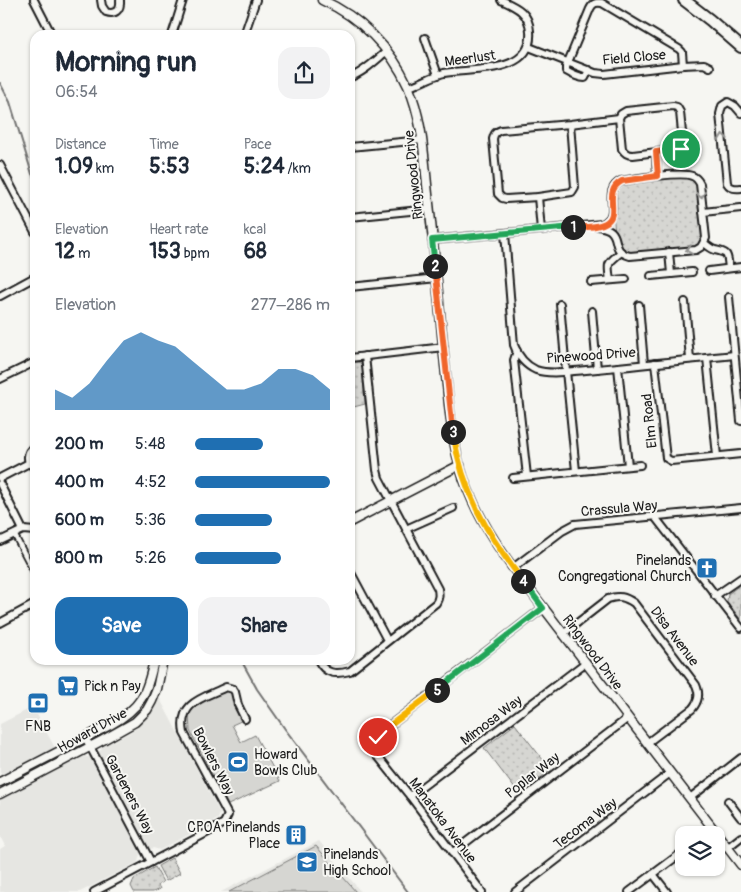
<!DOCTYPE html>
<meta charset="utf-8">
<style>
:root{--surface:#fff;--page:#f2f2f3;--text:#1f2937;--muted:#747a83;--accent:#1f6fb2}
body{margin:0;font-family:Pangolin,sans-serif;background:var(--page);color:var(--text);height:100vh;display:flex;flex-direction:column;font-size:19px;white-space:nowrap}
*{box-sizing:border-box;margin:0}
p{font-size:16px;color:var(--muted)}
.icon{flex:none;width:28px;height:28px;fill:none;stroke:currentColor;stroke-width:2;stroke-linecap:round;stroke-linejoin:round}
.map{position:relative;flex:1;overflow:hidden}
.drawer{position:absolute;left:30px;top:30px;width:325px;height:635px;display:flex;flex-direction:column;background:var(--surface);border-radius:15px;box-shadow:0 1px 4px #0004}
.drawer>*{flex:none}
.tools{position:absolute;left:675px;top:826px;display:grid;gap:10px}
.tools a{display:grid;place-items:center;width:50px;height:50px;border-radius:10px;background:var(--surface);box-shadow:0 1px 4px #0004;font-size:25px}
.pin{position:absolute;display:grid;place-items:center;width:42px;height:42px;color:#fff;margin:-21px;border:2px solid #fff;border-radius:50%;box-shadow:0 1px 5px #0007}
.km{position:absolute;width:25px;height:25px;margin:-12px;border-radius:50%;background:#222;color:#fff;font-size:14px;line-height:25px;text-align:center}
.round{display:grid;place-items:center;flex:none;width:52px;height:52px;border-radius:15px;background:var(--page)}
.overview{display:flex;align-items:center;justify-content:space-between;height:85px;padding:0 25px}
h1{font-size:28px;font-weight:800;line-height:38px}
.figures{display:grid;grid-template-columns:repeat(3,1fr);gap:8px;height:85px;padding:5px 25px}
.figures div{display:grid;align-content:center}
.figures b{font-size:21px;font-weight:800}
.figures small{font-size:14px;font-weight:400}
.figures p{font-size:14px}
.chart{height:140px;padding:10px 25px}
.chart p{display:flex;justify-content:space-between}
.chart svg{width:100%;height:90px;margin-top:5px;fill:var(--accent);opacity:.7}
.action{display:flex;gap:10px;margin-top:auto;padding:10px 25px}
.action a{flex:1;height:58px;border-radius:15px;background:var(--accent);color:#fff;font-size:20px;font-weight:800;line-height:58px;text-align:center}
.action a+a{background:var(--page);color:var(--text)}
ul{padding:0 25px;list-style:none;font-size:16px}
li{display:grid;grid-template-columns:80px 60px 1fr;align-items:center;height:38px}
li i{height:12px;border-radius:6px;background:var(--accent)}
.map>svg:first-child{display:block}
</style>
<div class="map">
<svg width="741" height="892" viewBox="0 0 741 892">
<defs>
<pattern id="green-dots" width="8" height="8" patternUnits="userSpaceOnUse" patternTransform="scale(1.25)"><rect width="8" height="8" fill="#d6d6d2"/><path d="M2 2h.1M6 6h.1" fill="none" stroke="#b7b7b4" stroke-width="1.8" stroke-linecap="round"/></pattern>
</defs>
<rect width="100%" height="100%" fill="#f6f6f2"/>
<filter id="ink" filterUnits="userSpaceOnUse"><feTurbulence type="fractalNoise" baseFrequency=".02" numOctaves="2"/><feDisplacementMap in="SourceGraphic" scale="10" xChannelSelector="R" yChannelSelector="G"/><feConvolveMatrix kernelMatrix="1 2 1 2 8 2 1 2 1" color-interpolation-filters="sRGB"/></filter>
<g filter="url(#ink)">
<!-- built -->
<g fill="#e6e6e2">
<polygon points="159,697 220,813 218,819 160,850 153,848 140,854 138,862 80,892 0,892 0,849 5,846 0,836 0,800 84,756 88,757 101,750 102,747 129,733 138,727 147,718"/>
<polygon points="33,707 55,748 3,774 0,773 0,724"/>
<polygon points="319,841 361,892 221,892"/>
</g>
<!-- green -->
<g fill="url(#green-dots)" stroke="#797977">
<path d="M 686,176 L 694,180 L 698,185 L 703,234 C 703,240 700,243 696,246 L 631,254 L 622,251 L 615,233 L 613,213 L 614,188 L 621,183 Z"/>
<polygon points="358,362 362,364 365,404 350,408 350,363"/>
<polygon points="741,584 741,620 727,601 728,594"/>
<polygon points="515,724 551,770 519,794 484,748"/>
<polygon points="172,858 180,873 166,881 158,866"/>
<polygon points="155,867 163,882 158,885 160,889 153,892 134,892 131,886 134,879"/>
</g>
<!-- pitch -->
<g fill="#d6d6d2" stroke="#797977">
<polygon points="225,689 231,692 243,720 232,725 241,742 255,735 280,781 228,805 190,731 189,715 194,704"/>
<polygon points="316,846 356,892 229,892"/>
</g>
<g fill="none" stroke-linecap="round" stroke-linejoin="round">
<!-- stream -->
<g stroke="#727271" stroke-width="2">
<polyline points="0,83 10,102 32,174 35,179"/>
<polyline points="241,660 257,689 285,729 408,892"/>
</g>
<!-- pedestrian casing -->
<g stroke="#1c1c1c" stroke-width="8">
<polyline id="pedestrian" points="14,534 35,574"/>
</g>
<!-- minor casing -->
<g stroke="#1c1c1c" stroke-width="10">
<g id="minor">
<polyline points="34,0 52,35"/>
<path d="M 101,0 L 102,6 L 106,12 C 115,15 121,10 120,0"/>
<polyline points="172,35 183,0"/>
<polyline points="244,35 256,0"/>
<polyline points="425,38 438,75"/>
<polyline points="529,47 595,73 604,74 683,65 704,64 710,67"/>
<path d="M 589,70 L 585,78 C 579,78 571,74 566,71 L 566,67 L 590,9 C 593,3 596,2 602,3 L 679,49 L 682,52 L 683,65"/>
<path d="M 350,77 C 362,74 377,59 387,51"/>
<path d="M 409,87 C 421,83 432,76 444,73 C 472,68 534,75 530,31 C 529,12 516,7 501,0"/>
<path d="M 673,106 L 677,107 L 680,112 L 683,143 L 683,147 L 681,149 L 633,155 C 627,155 625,153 622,149 L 619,118 L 621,114 L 626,111 Z"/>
<path d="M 741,113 L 735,106 L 728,102 L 722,106 L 720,114 L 727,183 C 730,188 735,189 741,188"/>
<path d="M 570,124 L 575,187 L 572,192 L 538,197 L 506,199 L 502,198 L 498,194 L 493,139 C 494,134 495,132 501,130 L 570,124 L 619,118"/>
<polyline points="350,147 422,140"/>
<polyline points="656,153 657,176"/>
<polyline points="0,165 35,232"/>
<polyline points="538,197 541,230"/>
<polyline points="703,212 741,208"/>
<polyline points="350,217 430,209"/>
<path d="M 505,233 L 514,345 C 518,356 525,365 536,370 C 551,375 570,371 586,370 C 635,366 685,360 734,355"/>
<path d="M 432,240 L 602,224 C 624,214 600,192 621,181 C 635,179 681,171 692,176 C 696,177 698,180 700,184 L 706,238 L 701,247 L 696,250 L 630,256 C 611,251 620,239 611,231 C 607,227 600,227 595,225"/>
<path d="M 704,243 C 707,245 711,249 715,250 C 729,253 727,254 729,268"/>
<polyline points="669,252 671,274"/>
<polyline points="709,271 741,267"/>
<polyline points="651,276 692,272"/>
<path d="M 610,280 C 607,261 608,264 621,252"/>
<polyline points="591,282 626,279"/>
<polyline points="350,287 437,278"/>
<polyline points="0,296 35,277"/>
<polyline points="729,297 741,421"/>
<polyline points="685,302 690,359"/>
<polyline points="560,304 566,371 576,471"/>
<polyline points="639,305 644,364"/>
<polyline points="592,311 597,369"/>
<polyline points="517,351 514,360 527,476"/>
<polyline points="350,358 444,347"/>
<polyline points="707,358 717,456"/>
<polyline points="655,363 666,458 671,461 741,454"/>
<polyline points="618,367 628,466"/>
<polyline points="0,379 35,362"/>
<path d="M 35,446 C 26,452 25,462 35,468"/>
<polyline points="0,478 29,463"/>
<polyline points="513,478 640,465"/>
<polyline points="0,484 23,530"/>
<polyline points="655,517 741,628"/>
<polyline points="406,529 453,508"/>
<polyline points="0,541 23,530 35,531"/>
<polyline points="513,568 562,531 575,524 741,508"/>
<polyline points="350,571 387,640"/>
<polyline points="715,596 741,578"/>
<polyline points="0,623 35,604"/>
<path d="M 563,634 L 608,599 C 619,595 625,597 634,603 L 696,685 C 700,694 699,701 692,709 L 647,743"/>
<path d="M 318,660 C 325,674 335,675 350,671 L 436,603 C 439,598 439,595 438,589 L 379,478 L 377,470 L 365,356"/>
<polyline points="85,737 151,862"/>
<polyline points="410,796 585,663"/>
<polyline points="690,798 741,758"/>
<polyline points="728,801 741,818"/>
<polyline points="704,835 713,828"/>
<polyline points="727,848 741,837"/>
<polyline points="452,853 628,718"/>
<polyline points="653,874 667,892"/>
<path d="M 94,892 L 216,828 L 224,823 L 228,815 L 184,733 C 178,702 203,698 226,687 L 233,689 L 235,692 L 238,705 L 245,719"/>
<path d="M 482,892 L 410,796 L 377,755 C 374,747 375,740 380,733 L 543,608"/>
<polyline points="515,892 670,773"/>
<polyline points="629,892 684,851"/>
</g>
</g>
<!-- tertiary casing -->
<g stroke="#1c1c1c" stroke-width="11">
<g id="tertiary">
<path d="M 322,0 C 360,17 391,48 408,86 C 423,120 424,158 428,194 C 434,248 439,302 444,356 C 448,392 450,429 459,464 C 470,503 490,536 513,568 L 741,865"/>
<polyline points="350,522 460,465"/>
<path d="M 0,782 L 110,725 C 141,708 147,694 154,660"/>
<polyline points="0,794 103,740 135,722 147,710 152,701 157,689 163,660"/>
</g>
</g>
<!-- primary casing -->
<g stroke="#1c1c1c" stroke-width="14">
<polyline id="primary" points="684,0 710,20 741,47"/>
</g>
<!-- pedestrian -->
<use href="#pedestrian" stroke="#f6f6f2" stroke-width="4.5"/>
<!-- minor -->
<use href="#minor" stroke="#f6f6f2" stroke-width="6"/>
<!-- tertiary -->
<use href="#tertiary" stroke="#f6f6f2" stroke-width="8"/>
<!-- primary -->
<use href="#primary" stroke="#f6f6f2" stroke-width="10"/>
</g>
<!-- one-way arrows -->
<defs><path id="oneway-chevron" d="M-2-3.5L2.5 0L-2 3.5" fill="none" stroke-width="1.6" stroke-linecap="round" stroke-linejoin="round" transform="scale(1.25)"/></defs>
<g stroke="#949492">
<use href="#oneway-chevron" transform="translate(723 137) rotate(-96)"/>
<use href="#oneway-chevron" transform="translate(701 195) rotate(83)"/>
<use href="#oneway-chevron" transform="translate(689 250) rotate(172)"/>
</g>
</g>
<g fill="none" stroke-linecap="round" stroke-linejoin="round" filter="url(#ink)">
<!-- split-1 casing -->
<g stroke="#fff" stroke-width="10">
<path id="split-1" d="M 573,227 C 583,227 596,228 605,223 C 622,214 601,192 622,181 L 658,176 L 656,152 L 681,149"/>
</g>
<!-- split-2 casing -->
<g stroke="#fff" stroke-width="10">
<polyline id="split-2" points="435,266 432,240 573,227"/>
</g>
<!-- split-3 casing -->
<g stroke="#fff" stroke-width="10">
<polyline id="split-3" points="435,266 453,432"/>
</g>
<!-- split-4 casing -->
<g stroke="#fff" stroke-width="10">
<path id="split-4" d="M 453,432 C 462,491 487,535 523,581"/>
</g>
<!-- split-5 casing -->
<g stroke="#fff" stroke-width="10">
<polyline id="split-5" points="437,690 543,608 523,581"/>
</g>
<!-- split-6 casing -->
<g stroke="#fff" stroke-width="10">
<polyline id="split-6" points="378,737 380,733 437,690"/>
</g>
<!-- split-1 -->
<use href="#split-1" stroke="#f0652b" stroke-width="6"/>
<!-- split-2 -->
<use href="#split-2" stroke="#22a559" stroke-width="6"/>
<!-- split-3 -->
<use href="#split-3" stroke="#f0652b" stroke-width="6"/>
<!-- split-4 -->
<use href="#split-4" stroke="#f5b400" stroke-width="6"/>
<!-- split-5 -->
<use href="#split-5" stroke="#22a559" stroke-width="6"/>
<!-- split-6 -->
<use href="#split-6" stroke="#f5b400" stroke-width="6"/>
</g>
<!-- icons -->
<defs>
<g id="church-square" transform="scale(1.125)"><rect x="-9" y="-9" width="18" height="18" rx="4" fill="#1f6fb2" stroke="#f6f6f2"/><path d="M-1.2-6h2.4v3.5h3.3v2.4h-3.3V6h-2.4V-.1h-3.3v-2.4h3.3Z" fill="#fff"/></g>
<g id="supermarket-square" transform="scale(1.125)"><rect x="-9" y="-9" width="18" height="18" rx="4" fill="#1f6fb2" stroke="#f6f6f2"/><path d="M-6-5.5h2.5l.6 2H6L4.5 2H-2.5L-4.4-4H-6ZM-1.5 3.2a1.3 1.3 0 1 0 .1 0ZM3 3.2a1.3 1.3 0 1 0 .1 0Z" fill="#fff"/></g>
<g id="bank-square" transform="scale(1.125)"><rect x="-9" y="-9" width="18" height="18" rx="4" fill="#1f6fb2" stroke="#f6f6f2"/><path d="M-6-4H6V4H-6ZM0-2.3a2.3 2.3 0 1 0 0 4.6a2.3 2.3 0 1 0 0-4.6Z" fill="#fff"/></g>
<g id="stadium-square" transform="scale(1.125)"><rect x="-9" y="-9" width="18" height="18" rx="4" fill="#1f6fb2" stroke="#f6f6f2"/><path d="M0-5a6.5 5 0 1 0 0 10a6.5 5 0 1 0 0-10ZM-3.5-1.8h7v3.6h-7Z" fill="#fff"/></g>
<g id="building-square" transform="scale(1.125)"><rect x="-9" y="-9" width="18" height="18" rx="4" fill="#1f6fb2" stroke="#f6f6f2"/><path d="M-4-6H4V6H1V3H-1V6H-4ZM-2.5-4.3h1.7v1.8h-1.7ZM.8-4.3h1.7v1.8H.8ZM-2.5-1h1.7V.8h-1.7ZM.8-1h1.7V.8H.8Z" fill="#fff"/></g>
<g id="school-square" transform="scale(1.125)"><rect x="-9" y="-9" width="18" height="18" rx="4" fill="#1f6fb2" stroke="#f6f6f2"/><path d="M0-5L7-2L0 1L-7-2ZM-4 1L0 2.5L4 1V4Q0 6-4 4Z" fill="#fff"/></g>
</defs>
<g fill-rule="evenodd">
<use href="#church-square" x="707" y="568"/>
<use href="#supermarket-square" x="68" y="686"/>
<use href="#bank-square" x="38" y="703"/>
<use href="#stadium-square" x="238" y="762"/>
<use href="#building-square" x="296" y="835"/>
<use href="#school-square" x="307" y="862"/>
</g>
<g text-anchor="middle" stroke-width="4" stroke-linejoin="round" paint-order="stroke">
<!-- street labels -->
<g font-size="14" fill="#1c1c1c" stroke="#f6f6f2">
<text transform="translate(634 57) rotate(-5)" y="5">Field Close</text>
<text transform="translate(470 58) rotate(-8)" y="5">Meerlust</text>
<text transform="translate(413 175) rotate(-96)" y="5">Ringwood Drive</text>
<text transform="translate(591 355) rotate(-4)" y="5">Pinewood Drive</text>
<text transform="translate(649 421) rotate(-96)" y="5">Elm Road</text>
<text transform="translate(619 508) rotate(-5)" y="5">Crassula Way</text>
<text transform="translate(675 636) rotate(53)" y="5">Disa Avenue</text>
<text transform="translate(593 652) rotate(53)" y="5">Ringwood Drive</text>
<text transform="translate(491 720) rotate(-37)" y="5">Mimosa Way</text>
<text transform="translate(92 730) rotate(-29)" y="5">Howard Drive</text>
<text transform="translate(214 761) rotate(63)" y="5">Bowlers Way</text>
<text transform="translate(532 775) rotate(-38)" y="5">Poplar Way</text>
<text transform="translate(130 794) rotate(62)" y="5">Gardeners Way</text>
<text transform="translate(443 820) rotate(53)" y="5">Manatoka Avenue</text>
<text transform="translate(585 823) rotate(-37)" y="5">Tecoma Way</text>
</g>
<!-- poi labels -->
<g font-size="14" fill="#1c1c1c" stroke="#f6f6f2" text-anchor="start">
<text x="691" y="565" text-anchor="end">Pinelands<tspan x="691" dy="16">Congregational Church</tspan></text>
<text x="84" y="691">Pick n Pay</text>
<text x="38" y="731" text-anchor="middle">FNB</text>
<text x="254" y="759">Howard<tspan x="254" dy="16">Bowls Club</tspan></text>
<text x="280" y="832" text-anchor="end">CPOA Pinelands<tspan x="280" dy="16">Place</tspan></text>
<text x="323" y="859">Pinelands<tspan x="323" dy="16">High School</tspan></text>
</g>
</g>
</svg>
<div class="tools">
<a><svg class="icon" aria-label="layers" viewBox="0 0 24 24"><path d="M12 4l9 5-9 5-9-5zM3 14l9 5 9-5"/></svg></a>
</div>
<div class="pin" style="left:681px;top:149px;background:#1e9e55"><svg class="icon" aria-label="arrive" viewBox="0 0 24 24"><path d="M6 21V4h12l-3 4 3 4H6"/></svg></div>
<div class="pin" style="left:378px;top:737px;background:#d93025"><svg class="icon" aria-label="check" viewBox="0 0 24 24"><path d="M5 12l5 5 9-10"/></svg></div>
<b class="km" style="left:573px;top:227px">1</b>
<b class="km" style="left:435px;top:266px">2</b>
<b class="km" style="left:453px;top:432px">3</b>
<b class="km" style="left:523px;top:581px">4</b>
<b class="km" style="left:437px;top:690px">5</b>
<section class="drawer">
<div class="overview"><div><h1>Morning run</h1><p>06:54</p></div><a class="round"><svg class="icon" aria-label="share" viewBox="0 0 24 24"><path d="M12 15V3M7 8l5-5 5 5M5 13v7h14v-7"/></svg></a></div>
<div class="figures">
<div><p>Distance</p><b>1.09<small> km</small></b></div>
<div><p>Time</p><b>5:53</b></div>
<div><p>Pace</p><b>5:24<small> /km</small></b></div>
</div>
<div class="figures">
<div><p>Elevation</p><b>12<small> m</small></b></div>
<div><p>Heart rate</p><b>153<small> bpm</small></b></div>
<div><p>kcal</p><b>68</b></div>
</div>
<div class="chart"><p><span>Elevation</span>277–286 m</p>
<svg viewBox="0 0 160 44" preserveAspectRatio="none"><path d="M0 44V34L10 38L20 31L30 20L40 10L50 6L60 10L70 13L80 20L90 27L100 34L110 34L120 31L130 24L140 24L150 27L160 34V44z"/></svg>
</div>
<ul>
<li><b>200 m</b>5:48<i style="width:50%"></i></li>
<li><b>400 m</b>4:52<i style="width:100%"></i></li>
<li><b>600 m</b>5:36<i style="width:57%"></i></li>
<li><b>800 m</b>5:26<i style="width:64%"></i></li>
</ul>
<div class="action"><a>Save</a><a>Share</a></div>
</section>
</div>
